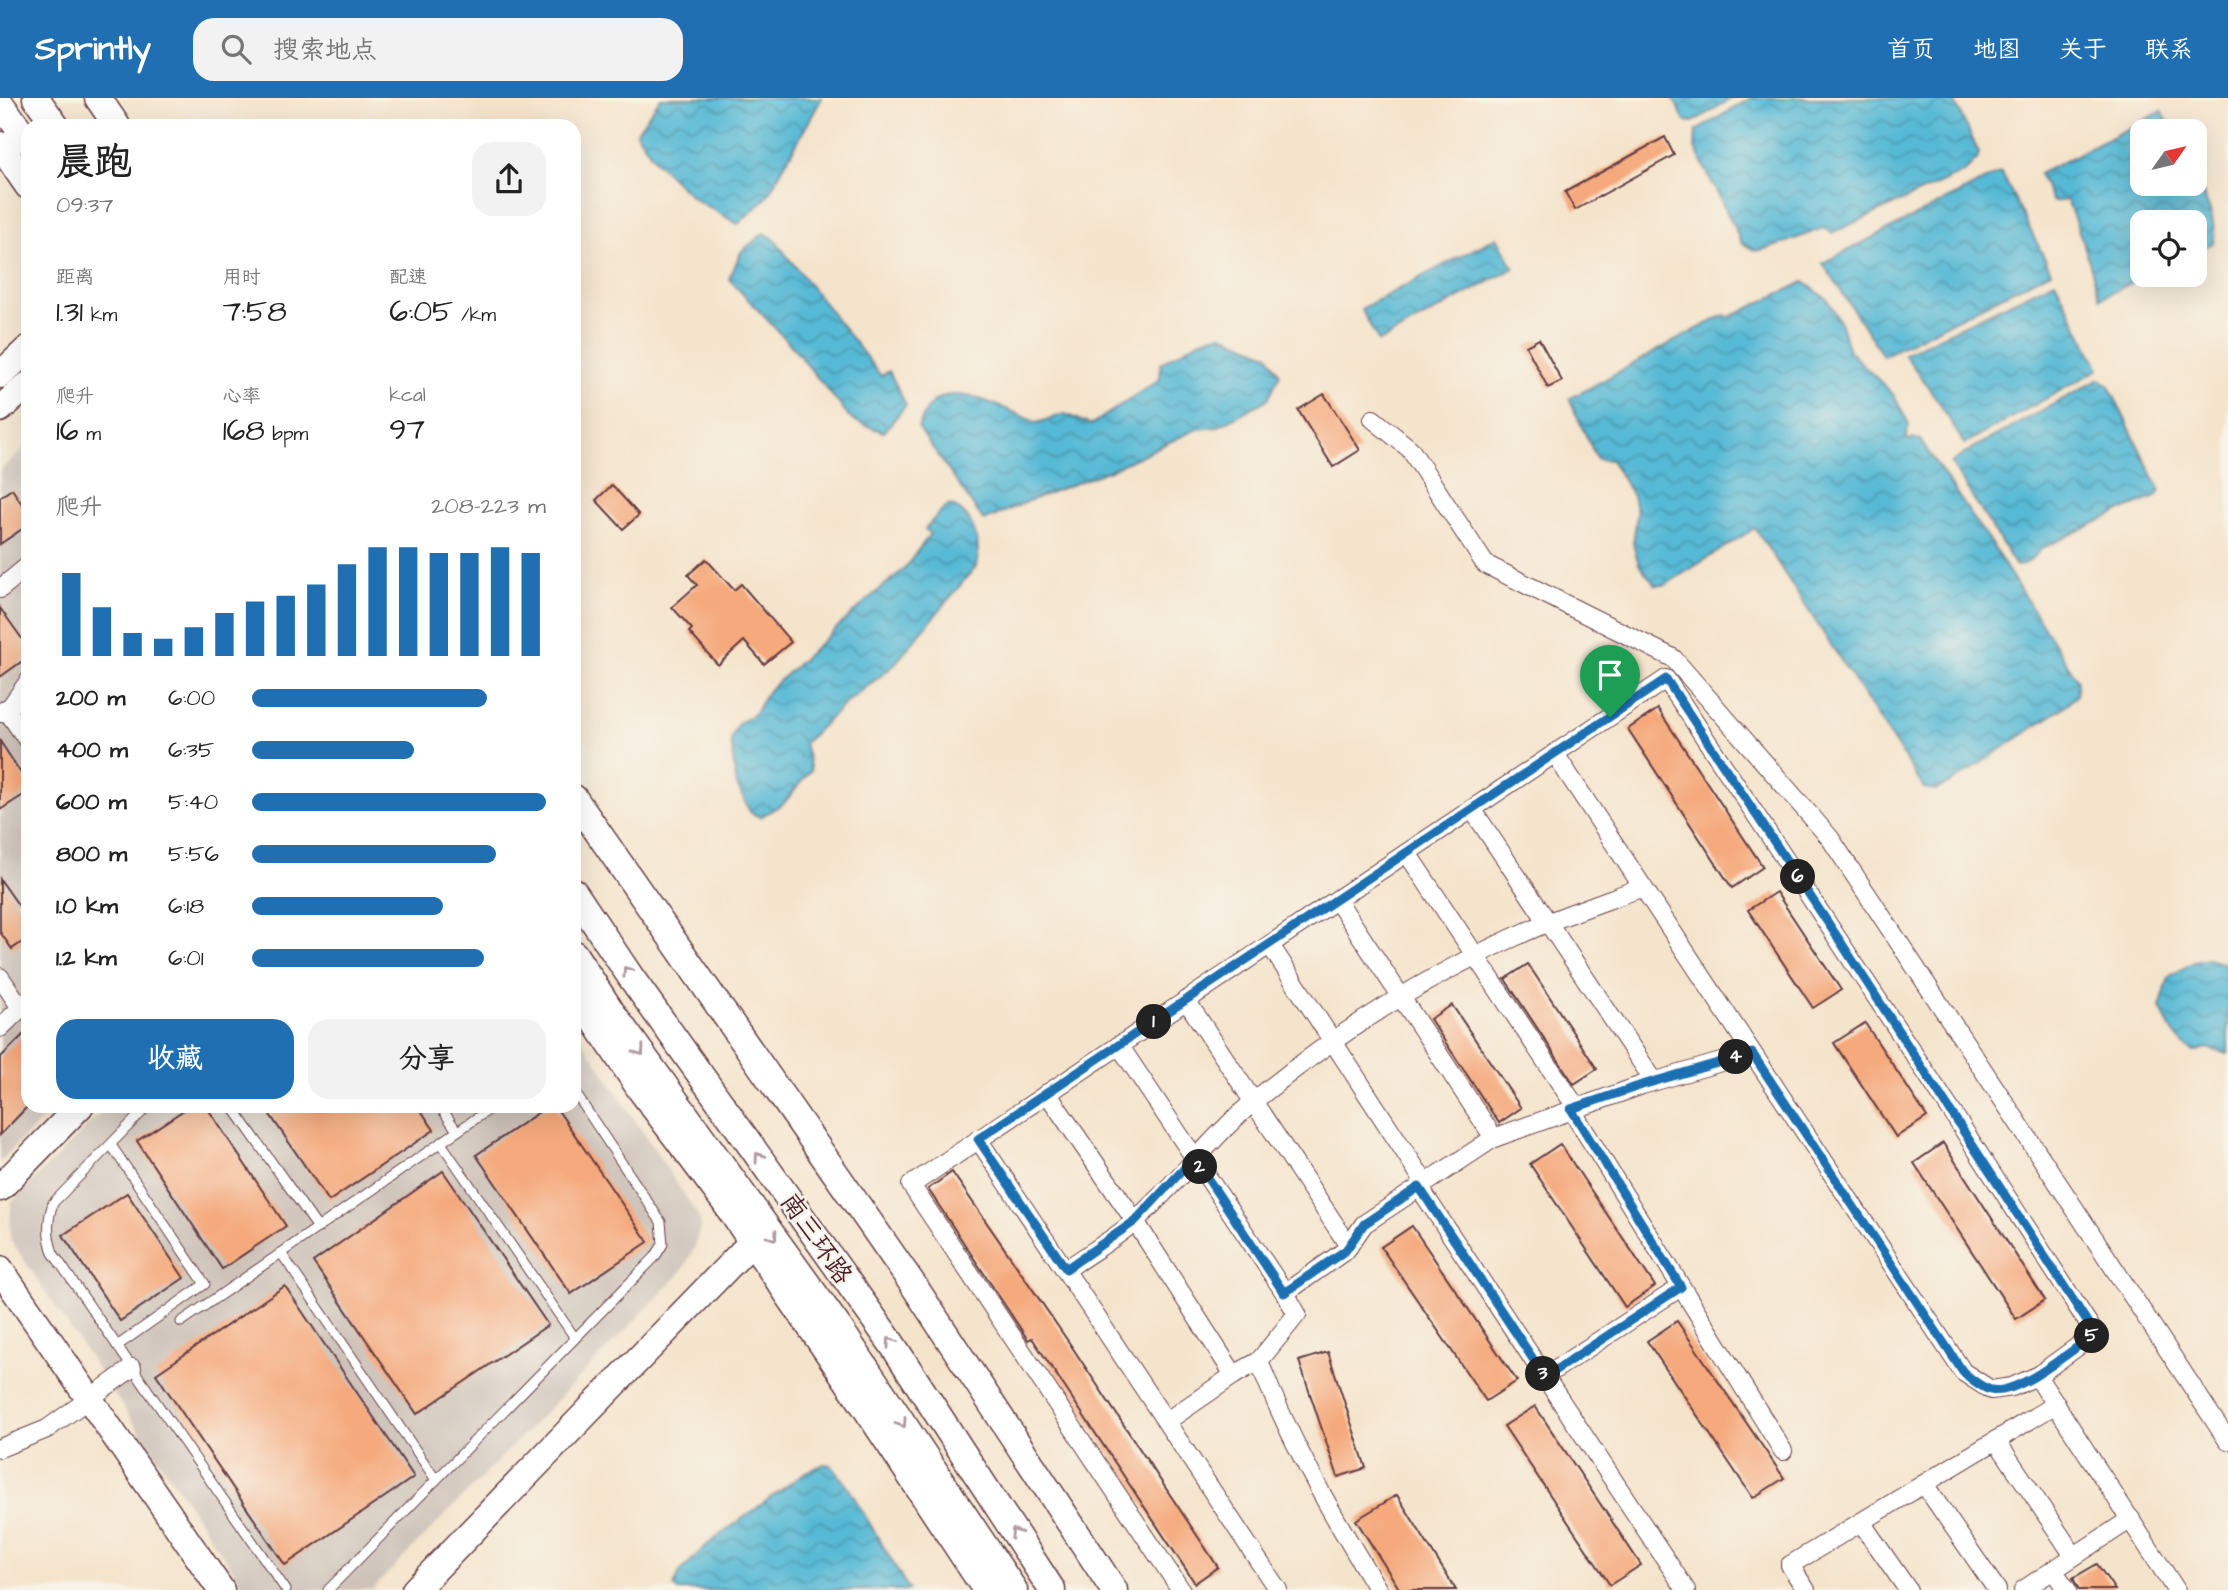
<!DOCTYPE html>
<html lang="zh">
<meta charset="utf-8">
<style>
:root{--surface:#fff;--page:#f2f2f2;--text:#222;--muted:#767676;--accent:#1f6fb2}
body{margin:0;font-family:"Architects Daughter","LXGW WenKai TC",sans-serif;background:var(--page);color:var(--text);height:100vh;display:flex;flex-direction:column;font-size:26px;white-space:nowrap}
*{box-sizing:border-box;margin:0}
p{font-size:23px;color:var(--muted)}
.icon{flex:none;width:38px;height:38px;fill:none;stroke:currentColor;stroke-width:2;stroke-linecap:round;stroke-linejoin:round}
.map{position:relative;flex:1;overflow:hidden}
.drawer{position:absolute;left:21px;top:21px;width:560px;height:994px;display:flex;flex-direction:column;background:var(--surface);border-radius:21px;box-shadow:0 7px 28px #0002}
.drawer>*{flex:none}
.needle{width:46px;rotate:56deg}
.tools{position:absolute;left:2130px;top:21px;display:grid;gap:14px}
.tools a{display:grid;place-items:center;width:77px;height:77px;border-radius:14px;background:var(--surface);box-shadow:0 7px 28px #0002;font-size:35px}
.pin{position:absolute;display:grid;place-items:center;width:60px;height:60px;color:#fff;margin:-72px -30px;border-radius:50% 50% 50% 0;rotate:-45deg;box-shadow:0 0 7px #0007}
.pin .icon{rotate:45deg}
.km{position:absolute;width:35px;height:35px;margin:-18px;border-radius:50%;background:#222;color:#fff;font-size:19px;line-height:35px;text-align:center}
.round{display:grid;place-items:center;flex:none;width:74px;height:74px;border-radius:21px;background:var(--page)}
.headline{display:flex;align-items:center;justify-content:space-between;height:119px;padding:0 35px}
h1{font-size:38px;font-weight:600;line-height:52px}
.figures{display:grid;grid-template-columns:repeat(3,1fr);gap:10px;height:119px;padding:7px 35px}
.figures div{display:grid;align-content:center}
.figures b{font-size:30px;font-weight:600}
.figures small{font-size:19px;font-weight:400}
.figures p{font-size:19px}
.chart{height:196px;padding:14px 35px}
.chart p{display:flex;justify-content:space-between}
.chart svg{width:100%;height:126px;margin-top:7px;stroke:var(--accent);stroke-width:6}
.button{display:flex;gap:14px;margin-top:auto;padding:14px 35px}
.button a{flex:1;height:80px;border-radius:21px;background:var(--accent);color:#fff;font-size:28px;font-weight:600;line-height:80px;text-align:center}
.button a+a{background:var(--page);color:var(--text)}
ul{padding:0 35px;list-style:none;font-size:23px}
li{display:grid;grid-template-columns:112px 84px 1fr;align-items:center;height:52px}
li i{height:18px;border-radius:9px;background:var(--accent)}
header{display:flex;align-items:center;gap:42px;box-sizing:border-box;height:98px;padding:0 35px;background:var(--accent);color:#fff}
header strong{font-size:33px}
nav{display:flex;gap:38px;margin-inline-start:auto;font-size:24px}
.search{width:490px;height:63px;background:var(--page);display:flex;align-items:center;gap:18px;box-sizing:border-box;padding:0 24px;border-radius:21px;color:var(--muted);font-size:26px}
.map>svg:first-child{display:block}
</style>
<header>
<strong>Sprintly</strong>
<div class="search"><svg class="icon" aria-label="search" viewBox="0 0 24 24"><circle cx="10" cy="10" r="6"/><path d="M15 15l6 6"/></svg>搜索地点</div>
<nav><a>首页</a><a>地图</a><a>关于</a><a>联系</a></nav>
</header>
<div class="map">
<svg width="2228" height="1492" viewBox="0 0 2228 1492">
<defs>
<pattern id="water-waves" width="16" height="10" patternUnits="userSpaceOnUse" patternTransform="scale(1.75)"><rect width="16" height="10" fill="#56b9d5"/><path d="M0 5q4-4 8 0t8 0" fill="none" stroke="#4996ad"/></pattern>
</defs>
<rect width="100%" height="100%" fill="#f7f3e8"/>
<filter id="ink" filterUnits="userSpaceOnUse"><feTurbulence type="fractalNoise" baseFrequency=".0143" numOctaves="2"/><feDisplacementMap in="SourceGraphic" scale="14" xChannelSelector="R" yChannelSelector="G"/><feConvolveMatrix kernelMatrix="1 2 1 2 8 2 1 2 1" color-interpolation-filters="sRGB"/></filter>
<filter id="wash" filterUnits="userSpaceOnUse"><feTurbulence type="fractalNoise" baseFrequency=".00686" numOctaves="4" result="noise"/><feDisplacementMap in="SourceGraphic" scale="28" xChannelSelector="R" yChannelSelector="G"/><feGaussianBlur stdDeviation="1.57" result="paint"/><feColorMatrix in="noise" values="0 0 0 0 0 0 0 0 0 0 0 0 0 0 0 0 0 1.4 0 .05"/><feComposite in="paint" operator="in"/></filter>
<g filter="url(#wash)">
<rect width="100%" height="100%" fill="#f5e4cc"/>
<!-- industrial -->
<g fill="#cec2b9">
<polygon points="28,347 28,1008 55,1008 0,1064 0,372"/>
<polygon points="574,930 699,1119 701,1125 695,1149 686,1166 678,1178 372,1492 246,1492 10,1141 11,1105 108,1008 574,1008"/>
</g>
<!-- water -->
<g fill="url(#water-waves)" stroke="#506c80" stroke-width="2">
<polygon points="661,0 822,0 766,100 738,126 693,100 656,64 636,34"/>
<polygon points="1673,0 1732,0 1693,24 1685,23"/>
<polygon points="1751,0 1953,0 1979,55 1977,62 1963,75 1832,135 1823,130 1776,148 1756,153 1742,145 1695,50 1696,33"/>
<path d="M 2162,13 L 2173,33 L 2142,33 L 2142,86 L 2194,86 L 2195,77 C 2203,98 2218,122 2213,145 L 2195,154 L 2194,124 L 2142,124 L 2142,177 L 2148,177 L 2100,200 L 2084,147 L 2067,102 L 2053,104 L 2039,76 Z"/>
<polygon points="2001,74 2051,173 1883,258 1823,165"/>
<polygon points="764,135 773,140 881,278 889,273 906,307 884,334 852,322 790,246 729,181 741,154"/>
<polygon points="1497,139 1514,170 1379,244 1361,211"/>
<polygon points="2055,183 2099,271 1964,346 1939,304 1904,256"/>
<path d="M 1804,184 L 1827,201 L 1840,224 L 1849,253 L 1893,296 L 1909,326 L 1906,341 L 1920,342 L 1993,449 L 2078,583 L 2077,597 L 2061,611 L 1954,683 L 1936,692 L 1924,690 L 1755,430 L 1665,487 L 1655,487 L 1639,466 L 1633,446 L 1637,415 L 1633,398 L 1611,362 L 1597,361 L 1569,301 C 1622,273 1672,243 1725,217 L 1730,219 Z"/>
<path d="M 1221,236 L 1268,256 L 1280,276 L 1268,301 L 1217,329 L 1197,331 L 1110,372 L 1031,402 L 984,423 L 918,329 C 922,322 926,310 932,305 C 955,282 1012,314 1037,325 L 1065,316 L 1091,327 L 1160,281 L 1161,265 L 1201,242 Z"/>
<path d="M 2100,281 L 2108,286 L 2160,393 L 2156,399 L 2118,414 L 2045,449 C 2035,455 2028,468 2016,468 L 1951,365 L 1973,350 Z"/>
<path d="M 950,407 C 974,416 980,443 977,467 L 893,568 L 845,606 L 804,645 L 811,672 L 784,705 L 760,719 L 750,714 L 736,685 L 731,642 L 738,626 L 755,615 L 768,593 L 873,497 L 904,471 L 930,436 L 925,431 L 942,412 Z"/>
<path d="M 2208,861 L 2228,867 L 2228,956 L 2206,950 L 2194,954 C 2177,945 2169,928 2160,910 L 2169,879 L 2194,864 Z"/>
<polygon points="824,1366 831,1367 848,1389 909,1492 677,1492 674,1489 680,1474 707,1447 804,1375"/>
</g>
<g id="blocks">
<!-- building -->
<g fill="#f5a97b">
<polygon points="1665,39 1674,57 1575,112 1565,94"/>
<polygon points="1539,241 1562,283 1548,290 1526,248"/>
<polygon points="1324,296 1360,352 1333,369 1298,312"/>
<polygon points="612,387 639,417 623,431 596,402"/>
<polygon points="12,391 28,415 28,427 0,446 0,399"/>
<polygon points="706,461 734,492 741,486 791,544 764,566 744,543 718,567 689,534 692,531 672,509 697,487 688,477"/>
<polygon points="0,510 28,549 28,559 0,579"/>
<polygon points="1658,611 1763,769 1732,790 1628,631"/>
<polygon points="0,643 28,686 28,694 0,712"/>
<polygon points="0,781 28,821 28,840 12,851 0,834"/>
<polygon points="1776,794 1841,892 1813,910 1748,812"/>
<polygon points="1528,866 1597,971 1574,986 1505,881"/>
<polygon points="1452,907 1521,1010 1499,1025 1430,921"/>
<polygon points="1865,925 1927,1019 1896,1039 1834,945"/>
<polygon points="28,932 28,1008 0,1037 0,960"/>
<polygon points="190,1008 206,1008 286,1128 222,1171 137,1043"/>
<polygon points="264,1008 418,1008 434,1032 329,1103"/>
<polygon points="548,1008 555,1008 648,1144 571,1196 476,1057"/>
<polygon points="1943,1045 2045,1202 2016,1221 1914,1065"/>
<polygon points="1560,1046 1655,1188 1625,1209 1530,1066"/>
<polygon points="443,1073 548,1227 417,1316 313,1164"/>
<polygon points="952,1074 1070,1246 1218,1469 1195,1485 1032,1240 1028,1242 928,1091"/>
<polygon points="127,1095 184,1180 120,1223 63,1137"/>
<polygon points="1412,1128 1517,1283 1486,1303 1381,1149"/>
<polygon points="285,1188 414,1379 285,1467 156,1276"/>
<polygon points="1677,1223 1784,1380 1753,1400 1647,1243"/>
<polygon points="1328,1254 1366,1370 1338,1379 1299,1263"/>
<polygon points="1535,1308 1641,1467 1610,1487 1504,1328"/>
<polygon points="1397,1397 1456,1492 1400,1492 1356,1422"/>
<polygon points="2097,1466 2115,1492 2079,1492 2073,1480"/>
</g>
</g>
</g>
<g filter="url(#ink)">
<use href="#blocks" fill-opacity="0" stroke="#643d43" stroke-width="2"/>
<g fill="none" stroke-linecap="round" stroke-linejoin="round">
<!-- lane casing -->
<g stroke="#643d43" stroke-width="11">
<g id="lane">
<path d="M 148,1008 L 53,1105 C 47,1123 47,1137 53,1155 L 286,1492"/>
<polyline points="232,1008 318,1130"/>
<polyline points="440,1008 457,1033"/>
<polyline points="441,1045 575,1240"/>
<polyline points="111,1047 205,1186 117,1248"/>
<polyline points="281,1155 436,1382"/>
<polyline points="181,1224 494,1008"/>
<polyline points="328,1492 655,1159 663,1146 661,1124 574,993"/>
</g>
</g>
<!-- street casing -->
<g stroke="#643d43" stroke-width="20">
<g id="street">
<polyline points="1373,321 1410,351 1485,466 1673,560 1830,740 2228,1343"/>
<polyline points="0,491 28,468"/>
<polyline points="6,611 28,643"/>
<polyline points="0,615 11,608 28,584"/>
<polyline points="1555,656 1963,1274 1991,1292 2012,1289 2037,1278 2176,1492"/>
<polyline points="1472,711 1654,983"/>
<polyline points="1407,755 1576,1009"/>
<polyline points="1337,802 1494,1040"/>
<polyline points="1270,847 1425,1085"/>
<polyline points="0,879 21,910"/>
<polyline points="1186,902 1349,1148"/>
<polyline points="0,930 28,903"/>
<polyline points="1119,947 1285,1195"/>
<polyline points="1047,995 1135,1123 1234,1277"/>
<polyline points="1571,1011 1783,1353"/>
<polyline points="978,1041 1278,1492"/>
<polyline points="1419,1089 1686,1492"/>
<path d="M 1067,1171 C 1089,1155 1115,1141 1136,1122 C 1179,1083 1214,1036 1259,999 C 1346,928 1445,867 1549,824 C 1579,812 1611,801 1643,789"/>
<path d="M 1259,1263 C 1290,1344 1333,1418 1378,1492"/>
<polyline points="1545,1278 1681,1189"/>
<polyline points="1167,1323 1234,1277 1259,1263 1297,1216 1285,1195 1346,1152 1364,1126 1494,1040 1642,987 1752,955"/>
<polyline points="1996,1342 2074,1458"/>
<polyline points="0,1350 47,1331 132,1270"/>
<polyline points="1924,1386 1997,1492"/>
<polyline points="1861,1424 1908,1492"/>
<polyline points="2053,1472 2067,1492"/>
<polyline points="1181,1492 911,1087 1666,581 1954,1017 2095,1236 2037,1278"/>
<polyline points="1806,1492 1790,1467 2056,1306"/>
<polyline points="2023,1492 2131,1421"/>
</g>
</g>
<!-- secondary casing -->
<g stroke="#643d43" stroke-width="29">
<g id="secondary">
<polyline points="36,0 56,28"/>
<polyline points="98,0 117,28"/>
<polyline points="0,5 28,43"/>
<polyline points="0,47 28,88"/>
<polyline points="0,277 28,251"/>
<polyline points="0,311 28,287"/>
<polyline points="574,700 914,1188 1114,1492"/>
<polyline points="574,794 630,878 892,1246 1052,1492"/>
<polyline points="574,856 611,913 842,1234 1014,1492"/>
<polyline points="574,892 640,991 724,1103 859,1300 986,1492"/>
<polyline points="0,1090 80,1008"/>
<polyline points="0,1171 221,1492"/>
<polyline points="415,1492 752,1144"/>
</g>
</g>
<!-- lane -->
<use href="#lane" stroke="#fff" stroke-width="9"/>
<!-- street -->
<use href="#street" stroke="#fff" stroke-width="18"/>
<!-- secondary -->
<use href="#secondary" stroke="#fff" stroke-width="26"/>
</g>
<!-- one-way arrows -->
<defs><path id="oneway-chevron" d="M-2-3.5L2.5 0L-2 3.5" fill="none" stroke-width="1.6" stroke-linecap="round" stroke-linejoin="round" transform="scale(1.75)"/></defs>
<g stroke="#ae9aa0">
<use href="#oneway-chevron" transform="translate(627 873) rotate(-124)"/>
<use href="#oneway-chevron" transform="translate(640 953) rotate(54)"/>
<use href="#oneway-chevron" transform="translate(759 1059) rotate(-125)"/>
<use href="#oneway-chevron" transform="translate(773 1138) rotate(54)"/>
<use href="#oneway-chevron" transform="translate(891 1244) rotate(-124)"/>
<use href="#oneway-chevron" transform="translate(902 1325) rotate(56)"/>
<use href="#oneway-chevron" transform="translate(1015 1435) rotate(-123)"/>
</g>
</g>
<g fill="none" stroke-linecap="round" stroke-linejoin="round" filter="url(#ink)">
<!-- route casing -->
<g stroke="#fff" stroke-width="14">
<path id="route" d="M 1666,581 L 1840,843 L 2095,1236 C 2073,1251 2018,1298 1991,1292 C 1982,1290 1970,1280 1963,1274 L 1752,955 L 1642,987 L 1571,1011 L 1681,1189 L 1545,1279 L 1419,1089 L 1364,1126 L 1346,1152 L 1284,1195 L 1194,1060 L 1135,1123 L 1066,1171 L 978,1041 Z"/>
</g>
<!-- route -->
<use href="#route" stroke="#1f6fb2" stroke-width="9"/>
</g>
<g text-anchor="middle" stroke-width="5" stroke-linejoin="round" paint-order="stroke">
<!-- street labels -->
<g font-size="26" fill="#4a1f2b" stroke="#f7f3e8">
<text transform="translate(817 1140) rotate(55)" y="9">南三环路</text>
</g>
</g>
</svg>
<div class="tools">
<a><svg class="needle" viewBox="-14 -14 28 28"><path d="M0-13l5 13h-10z" fill="#e53935"/><path d="M0 13l5-13h-10z" fill="#767676"/></svg></a>
<a><svg class="icon" aria-label="locate" viewBox="0 0 24 24"><circle cx="12" cy="12" r="6"/><path d="M12 2v4M12 18v4M2 12h4M18 12h4"/></svg></a>
</div>
<div class="pin" style="left:1610px;top:619px;background:#1e9e55"><svg class="icon" aria-label="arrive" viewBox="0 0 24 24"><path d="M6 21V4h12l-3 4 3 4H6"/></svg></div>
<b class="km" style="left:1154px;top:924px">1</b>
<b class="km" style="left:1200px;top:1069px">2</b>
<b class="km" style="left:1543px;top:1276px">3</b>
<b class="km" style="left:1736px;top:959px">4</b>
<b class="km" style="left:2092px;top:1238px">5</b>
<b class="km" style="left:1798px;top:779px">6</b>
<section class="drawer">
<div class="headline"><div><h1>晨跑</h1><p>09:37</p></div><a class="round"><svg class="icon" aria-label="share" viewBox="0 0 24 24"><path d="M12 15V3M7 8l5-5 5 5M5 13v7h14v-7"/></svg></a></div>
<div class="figures">
<div><p>距离</p><b>1.31<small> km</small></b></div>
<div><p>用时</p><b>7:58</b></div>
<div><p>配速</p><b>6:05<small> /km</small></b></div>
</div>
<div class="figures">
<div><p>爬升</p><b>16<small> m</small></b></div>
<div><p>心率</p><b>168<small> bpm</small></b></div>
<div><p>kcal</p><b>97</b></div>
</div>
<div class="chart"><p><span>爬升</span>208–223 m</p>
<svg viewBox="0 0 160 44" preserveAspectRatio="none"><path d="M5 44V15M15 44V27M25 44V36M35 44V38M45 44V34M55 44V29M65 44V25M75 44V23M85 44V19M95 44V12M105 44V6M115 44V6M125 44V8M135 44V8M145 44V6M155 44V8"/></svg>
</div>
<ul>
<li><b>200 m</b>6:00<i style="width:80%"></i></li>
<li><b>400 m</b>6:35<i style="width:55%"></i></li>
<li><b>600 m</b>5:40<i style="width:100%"></i></li>
<li><b>800 m</b>5:56<i style="width:83%"></i></li>
<li><b>1.0 km</b>6:18<i style="width:65%"></i></li>
<li><b>1.2 km</b>6:01<i style="width:79%"></i></li>
</ul>
<div class="button"><a>收藏</a><a>分享</a></div>
</section>
</div>
